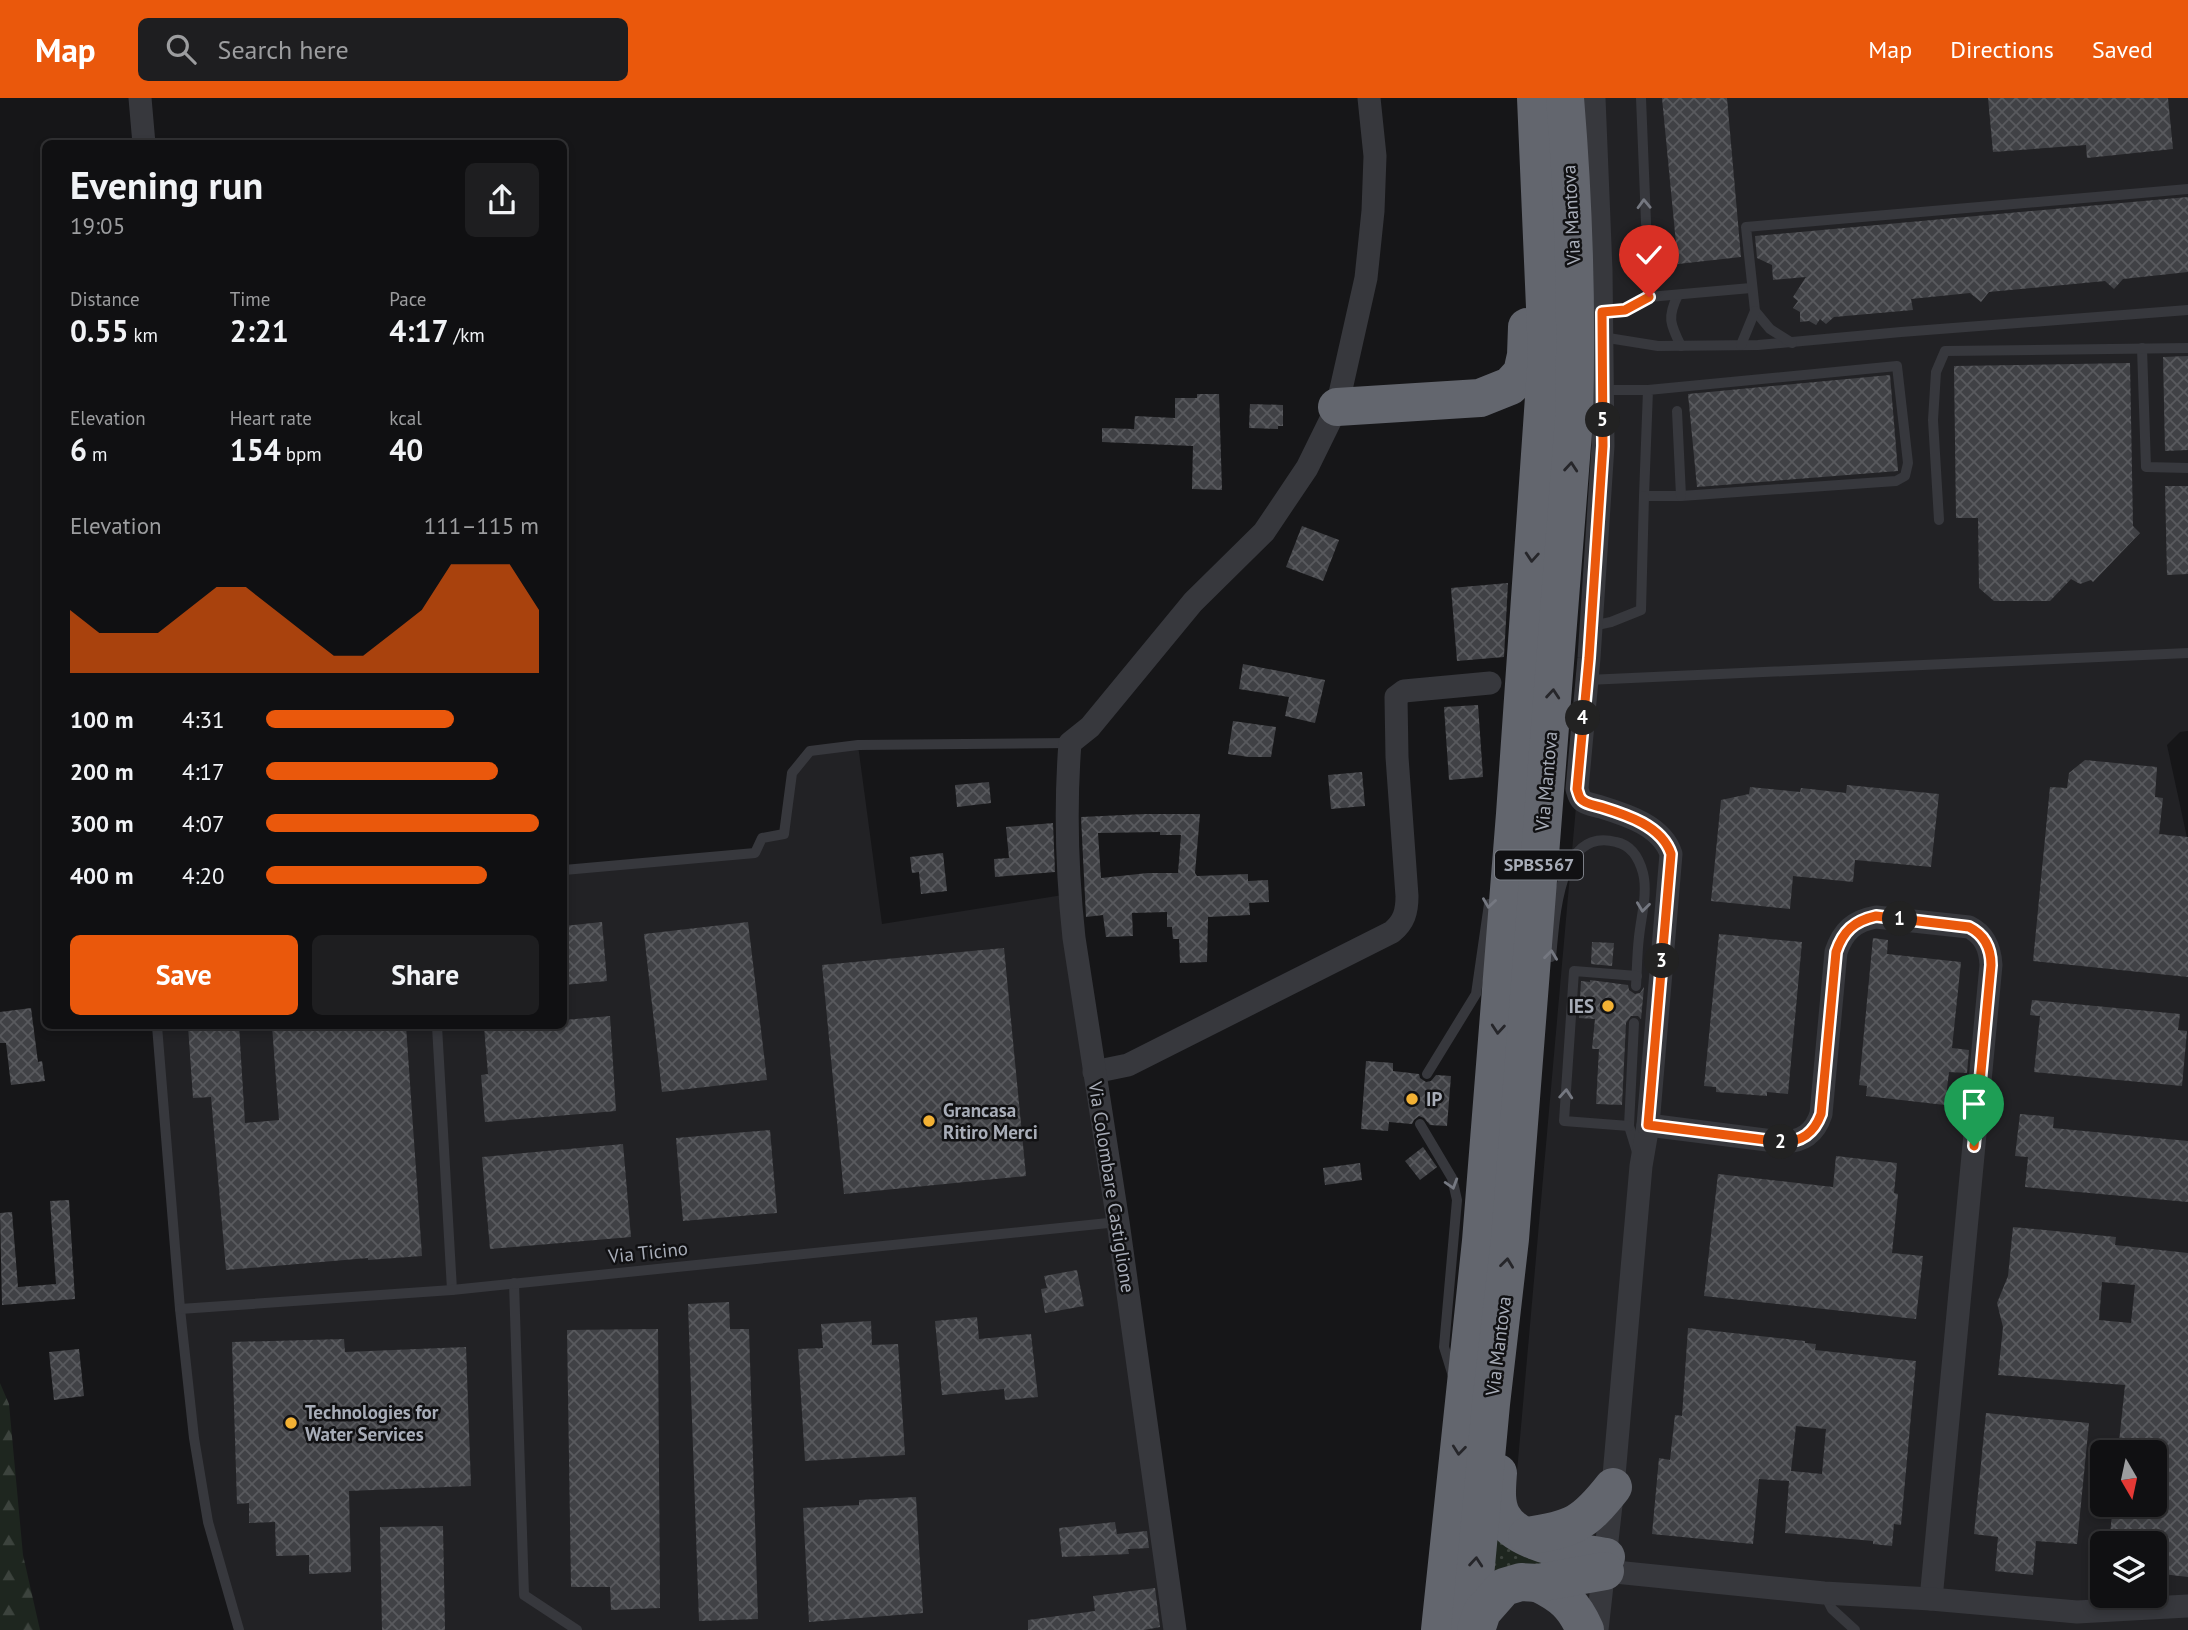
<!DOCTYPE html>
<meta charset="utf-8">
<style>
:root{--surface:#101012;--page:#1e1e20;--text:#f1f3f6;--muted:#9c9d9f;--line:#303032;--accent:#ea580c}
body{margin:0;font-family:"PT Sans",sans-serif;background:var(--page);color:var(--text);height:100vh;display:flex;flex-direction:column;font-size:26px;white-space:nowrap}
*{box-sizing:border-box;margin:0}
p{font-size:23px;color:var(--muted)}
.icon{flex:none;width:38px;height:38px;fill:none;stroke:currentColor;stroke-width:2;stroke-linecap:round;stroke-linejoin:round}
.map{position:relative;flex:1;overflow:hidden}
.details{position:absolute;left:42px;top:42px;width:525px;height:889px;display:flex;flex-direction:column;background:var(--surface);border-radius:10px;box-shadow:0 4px 10px #0003,0 0 0 2px var(--line)}
.details>*{flex:none}
.needle{width:46px;rotate:171deg}
.controls{position:absolute;left:2090px;top:1342px;display:grid;gap:14px}
.controls a{display:grid;place-items:center;width:77px;height:77px;border-radius:10px;background:var(--surface);box-shadow:0 4px 10px #0003,0 0 0 2px var(--line);font-size:35px}
.pin{position:absolute;display:grid;place-items:center;width:60px;height:60px;color:#fff;margin:-72px -30px;border-radius:50% 50% 50% 0;rotate:-45deg;box-shadow:0 0 7px #0007}
.pin .icon{rotate:45deg}
.km{position:absolute;width:35px;height:35px;margin:-18px;border-radius:50%;background:#222;color:#fff;font-size:19px;line-height:35px;text-align:center}
.round{display:grid;place-items:center;flex:none;width:74px;height:74px;border-radius:10px;background:var(--page)}
.headline{display:flex;align-items:center;justify-content:space-between;height:119px;padding:0 28px}
h1{font-size:38px;font-weight:600;line-height:52px}
.metrics{display:grid;grid-template-columns:repeat(3,1fr);gap:10px;height:119px;padding:7px 28px}
.metrics div{display:grid;align-content:center}
.metrics b{font-size:30px;font-weight:600}
.metrics small{font-size:19px;font-weight:400}
.metrics p{font-size:19px}
.chart{height:196px;padding:14px 28px}
.chart p{display:flex;justify-content:space-between}
.chart svg{width:100%;height:126px;margin-top:7px;fill:var(--accent);opacity:.7}
.cta{display:flex;gap:14px;margin-top:auto;padding:14px 28px}
.cta a{flex:1;height:80px;border-radius:10px;background:var(--accent);color:#fff;font-size:28px;font-weight:600;line-height:80px;text-align:center}
.cta a+a{background:var(--page);color:var(--text)}
ul{padding:0 28px;list-style:none;font-size:23px}
li{display:grid;grid-template-columns:112px 84px 1fr;align-items:center;height:52px}
li i{height:18px;border-radius:9px;background:var(--accent)}
header{display:flex;align-items:center;gap:42px;box-sizing:border-box;height:98px;padding:0 35px;background:var(--accent);color:#fff}
header strong{font-size:33px}
nav{display:flex;gap:38px;margin-inline-start:auto;font-size:24px}
.search{width:490px;height:63px;background:var(--page);display:flex;align-items:center;gap:18px;box-sizing:border-box;padding:0 24px;border-radius:10px;color:var(--muted);font-size:26px}
.map>svg:first-child{display:block}
</style>
<header>
<strong>Map</strong>
<div class="search"><svg class="icon" aria-label="search" viewBox="0 0 24 24"><circle cx="10" cy="10" r="6"/><path d="M15 15l6 6"/></svg>Search here</div>
<nav><a>Map</a><a>Directions</a><a>Saved</a></nav>
</header>
<div class="map">
<svg width="2188" height="1532" viewBox="0 0 2188 1532">
<defs>
<pattern id="green-dots" width="8" height="8" patternUnits="userSpaceOnUse" patternTransform="scale(1.75)"><rect width="8" height="8" fill="#1e261f"/><path d="M2 2h.1M6 6h.1" fill="none" stroke="#3c433d" stroke-width="1.8" stroke-linecap="round"/></pattern>
<pattern id="forest-firs" width="22" height="20" patternUnits="userSpaceOnUse" patternTransform="scale(1.75)"><rect width="22" height="20" fill="#1e261f"/><path d="M5 1l3.5 6h-7zM16 11l3.5 6h-7z" fill="#3c433d"/></pattern>
<pattern id="building-cross-hatch" width="8" height="8" patternUnits="userSpaceOnUse" patternTransform="scale(1.75)"><rect width="8" height="8" fill="#404145"/><path d="M0 0l8 8M0 8l8-8" fill="none" stroke="#595a5e"/></pattern>
</defs>
<rect width="100%" height="100%" fill="#161618"/>
<!-- built -->
<g fill="#222225" fill-rule="evenodd">
<path d="M 1594,0 L 2188,0 L 2188,633 L 2180,634 L 2167,647 L 2188,744 L 2188,1532 L 1493,1532 L 1512,1430 L 1592,528 ZM 2102,1354 L 2154,1354 L 2154,1407 L 2102,1407 ZM 2102,1446 L 2154,1446 L 2154,1498 L 2102,1498 Z"/>
<polygon points="858,647 882,826 1069,796 1175,1532 239,1532 208,1424 194,1340 157,928 564,928 564,772 755,755 762,740 784,736 792,675 810,653"/>
</g>
<!-- green -->
<polygon fill="url(#green-dots)" points="1491,1418 1574,1460 1495,1479"/>
<!-- forest -->
<polygon fill="url(#forest-firs)" points="0,1285 9,1306 23,1457 40,1532 0,1532"/>
<!-- building -->
<g fill="url(#building-cross-hatch)" fill-rule="evenodd">
<polygon points="1662,0 1727,0 1741,159 1678,166"/>
<polygon points="1988,0 2168,0 2173,51 2087,60 2086,47 1993,54"/>
<polygon points="2188,99 2188,174 2123,181 2114,191 2105,183 1989,194 1981,204 1970,195 1911,201 1913,212 1834,219 1826,226 1820,221 1816,227 1809,223 1800,224 1800,214 1793,210 1798,203 1793,199 1806,179 1773,182 1772,167 1757,160 1755,138"/>
<polygon points="2188,258 2188,352 2165,353 2163,259"/>
<polygon points="2130,265 2133,428 2140,435 2093,484 2091,482 2080,486 2071,481 2050,503 1994,503 1979,490 1978,420 1956,420 1954,268"/>
<polygon points="1890,277 1898,373 1697,389 1688,296"/>
<polygon points="1197,296 1219,296 1222,392 1192,391 1193,348 1102,344 1102,330 1134,331 1135,318 1175,320 1175,300 1197,300"/>
<polygon points="1250,306 1283,307 1283,328 1278,328 1278,331 1249,330"/>
<polygon points="2165,388 2188,388 2188,476 2167,477"/>
<polygon points="1302,428 1339,442 1323,483 1286,469"/>
<polygon points="1508,485 1504,559 1457,563 1451,490"/>
<polygon points="1243,566 1325,582 1315,625 1285,618 1289,599 1239,591"/>
<polygon points="1478,607 1483,679 1449,682 1444,609"/>
<polygon points="1233,623 1276,629 1271,659 1249,659 1228,656"/>
<polygon points="2085,662 2157,669 2155,699 2163,700 2159,736 2188,739 2188,879 2033,863 2050,689 2067,690 2069,675"/>
<polygon points="1362,674 1365,708 1331,711 1328,677"/>
<polygon points="989,684 991,705 957,709 955,687"/>
<polygon points="1847,687 1939,696 1931,769 1855,762 1853,784 1793,778 1790,811 1711,803 1721,702 1749,696 1750,689 1800,694 1801,690 1846,695"/>
<path d="M 1145,716 L 1200,716 L 1195,775 L 1197,778 L 1248,776 L 1248,783 L 1268,782 L 1269,804 L 1249,805 L 1250,817 L 1208,819 L 1207,864 L 1180,865 L 1179,841 L 1173,841 L 1172,829 L 1167,829 L 1167,814 L 1132,815 L 1133,838 L 1106,839 L 1103,817 L 1086,819 L 1081,719 ZM 1160,734 L 1160,737 L 1181,737 L 1178,775 L 1148,775 L 1101,780 L 1098,735 Z"/>
<polygon points="1053,725 1055,774 995,779 994,761 1009,760 1006,729"/>
<polygon points="943,755 947,793 921,796 919,774 912,775 910,759"/>
<polygon points="602,824 607,883 564,887 564,828"/>
<polygon points="748,824 767,982 662,994 644,836"/>
<polygon points="1719,836 1802,844 1788,996 1767,994 1767,998 1716,994 1716,989 1704,988"/>
<polygon points="1873,840 1888,842 1887,856 1961,864 1952,950 1969,952 1967,975 1949,974 1945,1007 1866,998 1867,988 1859,987"/>
<polygon points="1592,844 1614,845 1612,868 1591,866"/>
<polygon points="1004,850 1026,1078 844,1096 822,867"/>
<polygon points="1590,882 1628,887 1629,892 1635,896 1640,895 1644,889 1641,921 1638,918 1631,918 1626,925 1622,1007 1596,1006 1599,951 1592,951 1595,921 1579,920 1581,883 1590,884"/>
<polygon points="2032,902 2180,916 2178,932 2187,933 2182,988 2034,974 2040,918 2030,917"/>
<polygon points="31,910 38,964 42,963 45,983 11,987 6,945 0,945 0,914"/>
<polygon points="610,918 616,1013 485,1024 481,977 488,976 484,929 564,928 564,922"/>
<polygon points="188,928 239,928 245,1025 279,1022 272,928 406,928 422,1158 368,1162 368,1160 226,1172 211,999 193,1000"/>
<polygon points="1366,963 1393,965 1393,973 1419,976 1420,980 1426,984 1431,983 1436,977 1451,978 1447,1028 1430,1027 1424,1020 1419,1018 1414,1022 1412,1026 1389,1024 1388,1033 1361,1031"/>
<polygon points="2020,1016 2054,1019 2053,1030 2188,1043 2188,1104 2025,1089 2028,1059 2015,1058"/>
<polygon points="770,1032 777,1115 683,1123 676,1040"/>
<polygon points="623,1046 631,1139 490,1151 482,1059"/>
<polygon points="1423,1049 1437,1069 1420,1082 1405,1063"/>
<polygon points="1836,1058 1897,1065 1894,1095 1898,1096 1892,1155 1923,1158 1916,1221 1704,1198 1718,1076 1833,1089"/>
<polygon points="1360,1065 1362,1082 1325,1087 1323,1070"/>
<polygon points="69,1102 75,1201 2,1207 0,1115 12,1114 18,1189 56,1186 50,1103"/>
<path d="M 2013,1129 L 2116,1139 L 2115,1147 L 2188,1155 L 2188,1479 L 2154,1475 L 2154,1446 L 2109,1446 L 2113,1407 L 2154,1407 L 2154,1354 L 2118,1354 L 2125,1287 L 1998,1277 L 2003,1229 L 1997,1205 L 2008,1178 ZM 2102,1184 L 2135,1187 L 2131,1225 L 2099,1222 Z"/>
<polygon points="1077,1172 1084,1208 1045,1215 1041,1191 1047,1190 1044,1178"/>
<polygon points="729,1204 730,1231 749,1231 758,1521 699,1523 688,1206"/>
<polygon points="977,1219 979,1241 1031,1236 1038,1299 1005,1302 1004,1291 942,1297 935,1223"/>
<polygon points="871,1223 872,1247 898,1246 905,1357 805,1363 798,1251 823,1250 821,1226"/>
<path d="M 1688,1230 L 1805,1243 L 1805,1245 L 1816,1246 L 1815,1252 L 1916,1263 L 1901,1427 L 1894,1426 L 1892,1448 L 1873,1446 L 1873,1443 L 1785,1435 L 1789,1383 L 1759,1381 L 1753,1446 L 1652,1436 L 1659,1360 L 1670,1362 L 1675,1317 L 1682,1318 ZM 1796,1328 L 1826,1331 L 1822,1376 L 1791,1373 Z"/>
<polygon points="658,1231 660,1510 611,1512 610,1489 571,1489 567,1232"/>
<polygon points="344,1241 345,1254 466,1249 471,1388 349,1393 351,1474 309,1476 309,1457 276,1458 275,1424 249,1425 249,1405 237,1406 232,1244"/>
<polygon points="79,1251 84,1298 54,1302 49,1254"/>
<polygon points="1986,1315 2089,1325 2077,1446 2036,1443 2033,1477 1995,1473 1998,1439 1974,1436"/>
<polygon points="916,1399 923,1515 809,1524 803,1410 859,1407 859,1402"/>
<polygon points="1115,1424 1117,1436 1147,1433 1149,1450 1128,1451 1129,1456 1062,1459 1059,1430"/>
<polygon points="443,1428 445,1532 382,1532 380,1429"/>
<polygon points="1155,1490 1160,1529 1144,1532 1028,1532 1028,1522 1095,1513 1093,1498"/>
</g>
<g fill="none" stroke-linecap="round" stroke-linejoin="round">
<!-- lane -->
<g stroke="#37383d" stroke-width="10">
<polyline points="1641,0 1649,199"/>
<path d="M 1678,197 C 1667,219 1670,226 1681,248"/>
<polyline points="1602,214 1625,212 1649,199 1751,190"/>
<polyline points="1602,239 1658,248 1758,247 1901,234 2188,212"/>
<polyline points="1792,245 1770,231 1755,213 1746,129 2188,91"/>
<polyline points="1741,247 1755,213"/>
<polyline points="2142,250 2146,369 2188,370"/>
<polyline points="1602,292 1648,292 1644,398 1681,398 1896,383 1905,378 1908,365 1897,268 1648,292"/>
<polyline points="1677,313 1681,398"/>
<polyline points="1939,422 1933,322 1936,274 1945,253 2188,250"/>
<polyline points="1592,528 1611,524 1641,512 1644,398"/>
<polyline points="1587,582 2188,555"/>
<polyline points="564,772 755,755 762,740 784,736 792,675 810,653 858,647 1070,645"/>
<path d="M 1551,859 C 1555,824 1557,728 1616,744 C 1631,747 1639,760 1643,775 C 1648,795 1641,819 1639,839 C 1637,856 1637,872 1636,888"/>
<polyline points="1634,925 1629,1028 1637,1054"/>
<polyline points="157,928 180,1211 194,1340 208,1424 239,1532"/>
<polyline points="437,928 452,1192"/>
<polyline points="1427,976 1476,896 1489,806"/>
<polyline points="1420,1026 1452,1080 1457,1102 1444,1249 1453,1278"/>
<polyline points="1629,1028 1564,1023 1574,873 1637,878"/>
<polyline points="514,1185 524,1497 577,1532"/>
<polyline points="180,1211 452,1192 1118,1124"/>
<polyline points="1824,1495 1832,1511 1855,1532"/>
</g>
<!-- street -->
<g stroke="#37383d" stroke-width="23">
<polyline points="140,0 144,46"/>
<path d="M 1594,0 L 1601,172 L 1603,348 L 1589,560 L 1577,691 C 1578,694 1579,699 1581,701 C 1585,706 1594,707 1601,709 C 1627,717 1662,728 1671,756 L 1648,1027 L 1641,1068 L 1613,1389 L 1597,1532"/>
<path d="M 1094,974 L 1128,967 L 1392,834 C 1404,824 1407,814 1407,798 L 1397,659 L 1396,599 L 1404,593 L 1490,585"/>
<path d="M 1648,1027 L 1782,1044 C 1802,1044 1815,1035 1821,1016 L 1836,854 C 1843,833 1854,823 1876,819 L 1969,829 C 1985,837 1990,850 1991,867 L 1931,1501"/>
<polyline points="1605,1473 1824,1495 1931,1501 2077,1514 2188,1508"/>
<path d="M 1175,1532 L 1118,1124 L 1074,840 C 1067,775 1065,709 1070,645 L 1090,629 L 1193,504 L 1264,434 L 1307,370 L 1337,309 L 1366,180 L 1373,113 L 1375,58 L 1369,0"/>
</g>
<!-- highway -->
<g stroke="#63666e" stroke-width="38">
<polyline points="1337,309 1480,300 1510,288 1522,275 1526,257 1527,229"/>
<path d="M 1498,1375 C 1497,1389 1495,1405 1502,1418 C 1517,1447 1577,1454 1606,1459"/>
<path d="M 1527,1438 C 1573,1431 1584,1426 1613,1389"/>
<path d="M 1538,1485 C 1563,1497 1574,1507 1585,1532"/>
<polyline points="1440,1532 1481,1143 1515,716 1547,256 1536,0"/>
<path d="M 1470,1532 L 1491,1306 L 1510,1141 L 1574,321 C 1577,214 1574,107 1565,0"/>
<polyline points="1476,1532 1482,1514 1504,1489 1521,1484 1538,1485 1605,1473"/>
</g>
</g>
<!-- one-way arrows -->
<defs><path id="oneway-chevron" d="M-2-3.5L2.5 0L-2 3.5" fill="none" stroke-width="1.6" stroke-linecap="round" stroke-linejoin="round" transform="scale(1.75)"/></defs>
<g stroke="#757881">
<use href="#oneway-chevron" transform="translate(1644 106) rotate(-92)"/>
<use href="#oneway-chevron" transform="translate(1489 805) rotate(98)"/>
<use href="#oneway-chevron" transform="translate(1643 809) rotate(97)"/>
<use href="#oneway-chevron" transform="translate(1551 857) rotate(-83)"/>
<use href="#oneway-chevron" transform="translate(1566 996) rotate(-86)"/>
<use href="#oneway-chevron" transform="translate(1452 1086) rotate(73)"/>
</g>
<g stroke="#26262a">
<use href="#oneway-chevron" transform="translate(1571 369) rotate(-85)"/>
<use href="#oneway-chevron" transform="translate(1532 459) rotate(94)"/>
<use href="#oneway-chevron" transform="translate(1553 596) rotate(-85)"/>
<use href="#oneway-chevron" transform="translate(1498 931) rotate(95)"/>
<use href="#oneway-chevron" transform="translate(1507 1165) rotate(-83)"/>
<use href="#oneway-chevron" transform="translate(1459 1352) rotate(96)"/>
<use href="#oneway-chevron" transform="translate(1476 1464) rotate(-85)"/>
</g>
<g fill="none" stroke-linecap="round" stroke-linejoin="round">
<!-- route casing -->
<g stroke="#fff" stroke-width="14">
<path id="route" d="M 1649,199 L 1625,212 L 1602,214 L 1603,348 L 1589,560 L 1577,691 C 1578,694 1579,699 1581,701 C 1585,706 1594,707 1601,709 C 1627,717 1662,728 1671,756 L 1648,1027 L 1782,1044 C 1802,1044 1814,1035 1821,1016 L 1836,854 C 1843,833 1854,823 1876,818 L 1969,829 C 1985,837 1991,850 1991,867 L 1974,1048"/>
</g>
<!-- route -->
<use href="#route" stroke="#ea580c" stroke-width="9"/>
</g>
<!-- markers -->
<g fill="#f2b134" stroke="#111113" stroke-width="2.5">
<circle cx="1608" cy="908" r="7"/>
<circle cx="1412" cy="1001" r="7"/>
<circle cx="929" cy="1023" r="7"/>
<circle cx="291" cy="1325" r="7"/>
</g>
<g text-anchor="middle" stroke-width="5" stroke-linejoin="round" paint-order="stroke">
<!-- shield labels -->
<rect fill="#111113" stroke="#7b7e86" stroke-width="2" x="1495" y="752.5" width="88" height="29" rx="5"/>
<g font-size="18" font-weight="bold" fill="#a8adb8">
<text x="1539" y="773">SPBS567</text>
</g>
<!-- street labels -->
<g font-size="19" fill="#a8adb8" stroke="#111113">
<text transform="translate(1571 117) rotate(-93)" y="7">Via Mantova</text>
<text transform="translate(1546 683) rotate(-85)" y="7">Via Mantova</text>
<text transform="translate(1112 1089) rotate(81)" y="7">Via Colombare Castiglione</text>
<text transform="translate(648 1154) rotate(-6)" y="7">Via Ticino</text>
<text transform="translate(1498 1248) rotate(-83)" y="7">Via Mantova</text>
</g>
<!-- poi labels -->
<g font-size="19" font-weight="bold" fill="#a8adb8" stroke="#111113" text-anchor="start">
<text x="1594" y="915" text-anchor="end">IES</text>
<text x="1426" y="1008">IP</text>
<text x="943" y="1019">Grancasa<tspan x="943" dy="22">Ritiro Merci</tspan></text>
<text x="305" y="1321">Technologies for<tspan x="305" dy="22">Water Services</tspan></text>
</g>
</g>
</svg>
<div class="controls">
<a><svg class="needle" viewBox="-14 -14 28 28"><path d="M0-13l5 13h-10z" fill="#e53935"/><path d="M0 13l5-13h-10z" fill="#9c9d9f"/></svg></a>
<a><svg class="icon" aria-label="layers" viewBox="0 0 24 24"><path d="M12 4l9 5-9 5-9-5zM3 14l9 5 9-5"/></svg></a>
</div>
<div class="pin" style="left:1974px;top:1048px;background:#1e9e55"><svg class="icon" aria-label="arrive" viewBox="0 0 24 24"><path d="M6 21V4h12l-3 4 3 4H6"/></svg></div>
<div class="pin" style="left:1649px;top:199px;background:#d93025"><svg class="icon" aria-label="check" viewBox="0 0 24 24"><path d="M5 12l5 5 9-10"/></svg></div>
<b class="km" style="left:1900px;top:821px">1</b>
<b class="km" style="left:1781px;top:1044px">2</b>
<b class="km" style="left:1662px;top:863px">3</b>
<b class="km" style="left:1583px;top:620px">4</b>
<b class="km" style="left:1603px;top:322px">5</b>
<section class="details">
<div class="headline"><div><h1>Evening run</h1><p>19:05</p></div><a class="round"><svg class="icon" aria-label="share" viewBox="0 0 24 24"><path d="M12 15V3M7 8l5-5 5 5M5 13v7h14v-7"/></svg></a></div>
<div class="metrics">
<div><p>Distance</p><b>0.55<small> km</small></b></div>
<div><p>Time</p><b>2:21</b></div>
<div><p>Pace</p><b>4:17<small> /km</small></b></div>
</div>
<div class="metrics">
<div><p>Elevation</p><b>6<small> m</small></b></div>
<div><p>Heart rate</p><b>154<small> bpm</small></b></div>
<div><p>kcal</p><b>40</b></div>
</div>
<div class="chart"><p><span>Elevation</span>111–115 m</p>
<svg viewBox="0 0 160 44" preserveAspectRatio="none"><path d="M0 44V22L10 30L20 30L30 30L40 22L50 14L60 14L70 22L80 30L90 38L100 38L110 30L120 22L130 6L140 6L150 6L160 22V44z"/></svg>
</div>
<ul>
<li><b>100 m</b>4:31<i style="width:69%"></i></li>
<li><b>200 m</b>4:17<i style="width:85%"></i></li>
<li><b>300 m</b>4:07<i style="width:100%"></i></li>
<li><b>400 m</b>4:20<i style="width:81%"></i></li>
</ul>
<div class="cta"><a>Save</a><a>Share</a></div>
</section>
</div>
